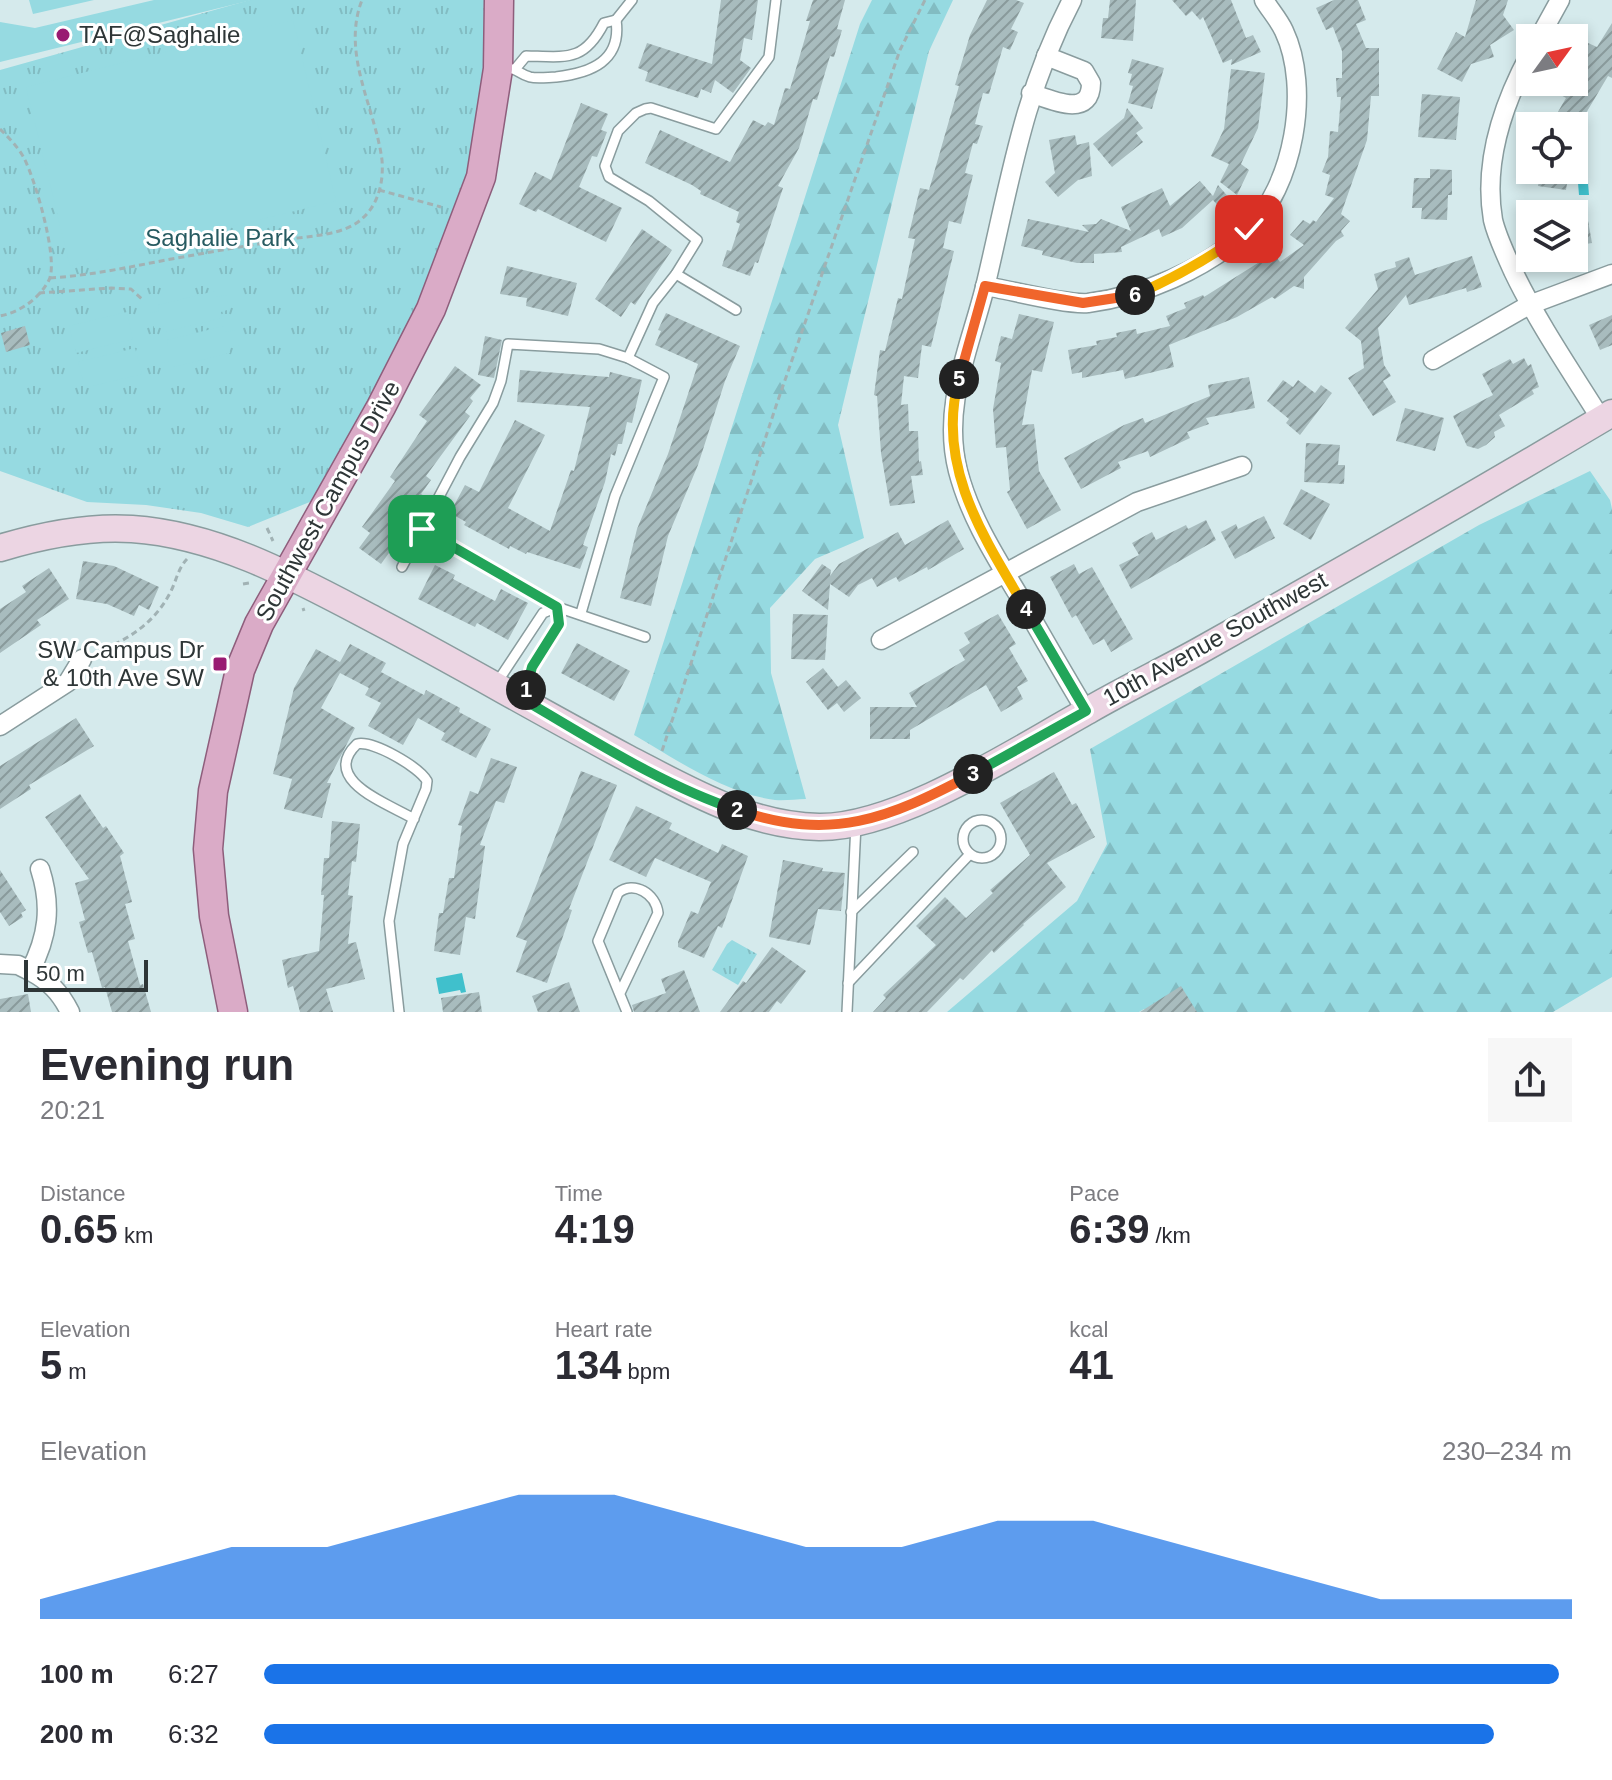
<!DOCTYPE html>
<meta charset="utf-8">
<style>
:root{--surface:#fff;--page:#f7f7f7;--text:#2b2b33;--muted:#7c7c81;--accent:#1a73e8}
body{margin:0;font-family:Helvetica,sans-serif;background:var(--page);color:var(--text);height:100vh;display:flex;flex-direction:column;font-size:30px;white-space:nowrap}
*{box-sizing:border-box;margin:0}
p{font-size:26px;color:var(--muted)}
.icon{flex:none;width:44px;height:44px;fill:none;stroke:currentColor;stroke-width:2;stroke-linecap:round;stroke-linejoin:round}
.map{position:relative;height:1012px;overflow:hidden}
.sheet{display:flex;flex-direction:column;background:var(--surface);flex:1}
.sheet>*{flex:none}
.needle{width:52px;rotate:57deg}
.controls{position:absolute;left:1516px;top:24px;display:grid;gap:16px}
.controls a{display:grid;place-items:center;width:72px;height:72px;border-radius:0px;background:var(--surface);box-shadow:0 4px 12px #0003;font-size:40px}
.scale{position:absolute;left:24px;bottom:20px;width:124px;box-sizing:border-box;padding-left:8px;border:4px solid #2e3637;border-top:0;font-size:22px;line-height:28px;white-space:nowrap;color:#2e3637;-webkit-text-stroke:6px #fff;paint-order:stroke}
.pin{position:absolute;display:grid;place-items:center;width:68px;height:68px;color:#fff;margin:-34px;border-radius:16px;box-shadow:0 4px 12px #0006}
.km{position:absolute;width:40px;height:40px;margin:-20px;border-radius:50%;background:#222;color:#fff;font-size:22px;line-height:40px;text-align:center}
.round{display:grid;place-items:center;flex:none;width:84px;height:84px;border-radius:0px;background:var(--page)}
.overview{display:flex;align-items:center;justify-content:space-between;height:136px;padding:0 40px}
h1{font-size:44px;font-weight:600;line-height:60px}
.figures{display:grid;grid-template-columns:repeat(3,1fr);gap:12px;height:136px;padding:8px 40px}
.figures div{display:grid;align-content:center}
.figures b{font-size:40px;font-weight:600}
.figures small{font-size:22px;font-weight:400}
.figures p{font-size:22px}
.chart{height:224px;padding:16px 40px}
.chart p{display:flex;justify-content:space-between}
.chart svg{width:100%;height:144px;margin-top:8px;fill:var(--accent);opacity:.7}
ul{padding:0 40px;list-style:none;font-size:26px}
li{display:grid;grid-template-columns:128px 96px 1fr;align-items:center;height:60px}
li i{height:20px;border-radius:10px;background:var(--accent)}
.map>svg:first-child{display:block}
</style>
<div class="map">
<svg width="1612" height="1012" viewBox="0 0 1612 1012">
<defs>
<pattern id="grass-tufts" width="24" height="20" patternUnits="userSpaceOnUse" patternTransform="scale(2)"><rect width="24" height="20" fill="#96dae1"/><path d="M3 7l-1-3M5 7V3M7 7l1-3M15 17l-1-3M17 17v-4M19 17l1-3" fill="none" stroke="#82bcc2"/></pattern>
<pattern id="forest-firs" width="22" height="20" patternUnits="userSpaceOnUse" patternTransform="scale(2)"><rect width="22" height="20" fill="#96dae1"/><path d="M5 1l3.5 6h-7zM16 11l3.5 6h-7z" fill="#82bcc2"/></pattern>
<pattern id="building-hatch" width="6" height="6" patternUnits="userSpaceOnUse" patternTransform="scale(2)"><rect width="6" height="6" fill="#a8bcbe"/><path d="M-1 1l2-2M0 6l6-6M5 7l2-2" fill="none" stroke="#899a9b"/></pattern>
</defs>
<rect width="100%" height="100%" fill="#d5eaec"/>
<!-- grass -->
<g fill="url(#grass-tufts)">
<polygon points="250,0 499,0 481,177 332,493 248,527 201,513 146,505 87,502 0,471 0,70"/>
<polygon points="732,940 757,954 738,985 712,970 727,944"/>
</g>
<!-- forest -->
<g fill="url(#forest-firs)">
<path d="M 872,0 L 953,0 L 929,51 L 838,425 L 864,538 L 815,559 L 770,608 L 771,673 L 806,799 C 796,799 785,801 775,800 C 724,793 677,760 634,735 L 860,24 Z"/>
<polygon points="1590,471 1610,500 1612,509 1612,977 1553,1012 1152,1012 1144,1009 1139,1012 947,1012 1077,901 1107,844 1090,749 1479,525"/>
</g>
<!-- garden -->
<g fill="#96dae1">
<polygon points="29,0 94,0 33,14"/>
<polygon points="154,0 252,0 0,62 0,22 35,28"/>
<polygon points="293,20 336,201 70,266 26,87"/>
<polygon points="215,291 217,297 226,295 230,309 221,312 222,318 164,332 163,326 154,328 150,313 159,311 158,305"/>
<polygon points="127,312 133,339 76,353 69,326"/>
<polygon points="224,326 226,332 235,330 239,345 229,347 230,353 173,367 171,361 163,363 159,349 168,346 167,340"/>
<polygon points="135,348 142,374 85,388 78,362"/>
</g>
<!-- water -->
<g fill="#40c0cc">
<polygon points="1587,170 1589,195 1579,195 1577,171"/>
<polygon points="462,973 466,992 461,993 460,990 439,994 436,978"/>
</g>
<!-- building -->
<g fill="url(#building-hatch)">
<polygon points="721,0 758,0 752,40 744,38 740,60 751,68 733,93 715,80 711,93 701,89 698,98 645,81 648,72 638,68 647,43 712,64"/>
<polygon points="813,0 845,0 837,29 842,30 834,57 830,56 817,100 813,99 799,148 778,186 783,188 758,263 755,262 750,276 722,266 727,250 731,251 740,224 736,222 739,212 700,194 701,191 692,185 645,163 660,130 730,162 753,120 765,126 768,122 774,125 785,88 790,89 810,21 806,21"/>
<polygon points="987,0 1016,0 1024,3 1011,29 1018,32 1010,50 1003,47 989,94 983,93 975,124 983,126 977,144 973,143 965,173 973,175 961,224 949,221 943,248 954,251 931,347 922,345 918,378 904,376 901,405 908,404 909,431 918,431 919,462 921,461 923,475 911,476 915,503 890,506 881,453 877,396 874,395 880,350 885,351 898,298 902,299 915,239 908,238 920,188 929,190 959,86 955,85 970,35"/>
<polygon points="1110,0 1136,0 1133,41 1101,38 1103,18 1108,18"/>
<polygon points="1172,0 1231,0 1246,38 1253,35 1261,52 1231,65 1232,59 1223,63 1203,17 1200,20 1192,11 1186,16"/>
<polygon points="1334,0 1358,0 1366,20 1356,24 1366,48 1379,48 1379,96 1371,96 1367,140 1341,214 1350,221 1341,231 1344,236 1336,241 1304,277 1304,289 1294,286 1275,299 1272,297 1237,317 1169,345 1174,367 1125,379 1123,370 1082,378 1082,372 1072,374 1068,350 1097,345 1096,341 1117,337 1116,333 1136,329 1137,334 1170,326 1166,316 1186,308 1184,303 1203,295 1204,297 1269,256 1273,261 1277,258 1280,262 1304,245 1290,235 1303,220 1310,224 1313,220 1316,222 1334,198 1325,195 1330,175 1322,172 1328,157 1330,131 1338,132 1341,97 1337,97 1336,78 1342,78 1342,51 1333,27 1326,30 1316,8"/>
<polygon points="1476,0 1508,0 1503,15 1514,30 1490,45 1494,57 1471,64 1462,82 1437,69 1456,32 1465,37"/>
<polygon points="1612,23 1612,78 1608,76 1576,130 1574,126 1555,117 1566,98 1559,94 1566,82 1574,82 1574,70 1588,43 1597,47"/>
<polygon points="1132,59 1164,68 1152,109 1128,103 1133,86 1129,85 1132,74 1128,73"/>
<polygon points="1231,69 1265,73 1258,128 1241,164 1249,170 1237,195 1220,182 1229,164 1211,156 1224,129"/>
<polygon points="1422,94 1460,97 1456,140 1418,137"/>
<polygon points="581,103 608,114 601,130 607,132 597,157 592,156 579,187 622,208 606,242 538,209 536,212 519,204 535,172 551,180"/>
<polygon points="1127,108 1143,128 1136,133 1143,142 1112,167 1093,144 1124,118"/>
<polygon points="1075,135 1077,145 1089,142 1092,176 1078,180 1058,197 1045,182 1055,173 1049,140"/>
<polygon points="1430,169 1452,170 1452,195 1448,195 1447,220 1421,219 1422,208 1412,208 1414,178 1430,178"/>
<polygon points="1541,170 1569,170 1566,190 1538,186"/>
<polygon points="1200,181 1213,196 1218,185 1230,199 1219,207 1213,200 1182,228 1162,237 1159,229 1121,247 1122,252 1094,254 1094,263 1077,263 1042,255 1043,251 1021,246 1028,219 1089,232 1082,225 1096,224 1101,219 1131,231 1121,207 1162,188 1170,206"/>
<polygon points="1587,215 1592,243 1574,246 1574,218"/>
<polygon points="642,229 672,250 635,305 631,302 621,317 595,299"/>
<polygon points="1472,256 1482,287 1467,292 1466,288 1409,305 1406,295 1378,328 1384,365 1391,376 1383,381 1396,402 1373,416 1348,378 1364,368 1361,341 1345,328 1378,289 1374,274 1396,267 1395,262 1409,257 1415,275"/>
<polygon points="507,266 577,283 568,316 526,306 527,298 500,294"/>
<polygon points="666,313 740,346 725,381 698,465 668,536 651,606 620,598 637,529 668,454 698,364 655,345 661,331 658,330"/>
<polygon points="1019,314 1054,322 1042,372 1032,370 1022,425 1034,424 1039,471 1061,510 1027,529 1007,492 1010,490 1006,447 996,448 993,409 1001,363 995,361 1001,336 1012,339"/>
<polygon points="1612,315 1612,345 1600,350 1589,325"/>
<polygon points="25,326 30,345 6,352 1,333"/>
<polygon points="485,336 502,340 494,378 478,375"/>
<polygon points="1524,358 1528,366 1531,364 1539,387 1532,390 1534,394 1499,415 1505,426 1494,432 1495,437 1486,445 1478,449 1467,446 1453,416 1493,395 1482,374 1510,359 1513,364"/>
<polygon points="455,366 481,385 470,398 473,401 465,412 470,416 426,476 431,480 421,494 426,497 404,526 407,528 381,564 359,548 370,533 362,527 395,481 390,477 427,421 419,415"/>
<polygon points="520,370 609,377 610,372 642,380 632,423 627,422 622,444 618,444 615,456 611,454 605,482 583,545 588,547 580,569 527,552 526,554 510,546 509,549 464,525 466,522 450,513 465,485 479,492 515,420 545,435 508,508 550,531 571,470 574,471 590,407 517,402"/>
<polygon points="1249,377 1255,408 1206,418 1209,424 1187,432 1190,438 1150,457 1148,451 1118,462 1121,468 1081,489 1064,458 1124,425 1143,418 1145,423 1210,396 1208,385"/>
<polygon points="1283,380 1293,387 1298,380 1315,393 1321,385 1332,393 1300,435 1286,423 1289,419 1267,401"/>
<polygon points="1405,408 1444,418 1435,451 1396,441"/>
<polygon points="1306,443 1340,445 1338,465 1345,465 1344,484 1304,482"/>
<polygon points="1301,489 1330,504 1311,540 1283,524"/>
<polygon points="1264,516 1275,538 1235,559 1221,532 1236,524 1238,529"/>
<polygon points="948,520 964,549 928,570 927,567 899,582 896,577 877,587 872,578 858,585 849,597 830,584 828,610 802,591 822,564 831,570 830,576 839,564 898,532 905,545"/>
<polygon points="1206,520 1216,540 1131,589 1119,565 1139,555 1132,543 1152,532 1156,540 1186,525 1188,529"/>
<polygon points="83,561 114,566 159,587 149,610 139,605 134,616 107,604 76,599"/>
<polygon points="1074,564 1079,574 1092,567 1133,639 1111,652 1104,639 1093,645 1076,615 1072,618 1050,577"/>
<polygon points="435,565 455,575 453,579 495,601 501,589 528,603 508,640 477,623 475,627 418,599"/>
<polygon points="49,568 69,599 37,620 41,625 0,653 0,609 26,592 22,586"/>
<polygon points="793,614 828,615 825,660 791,659"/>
<polygon points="998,614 1016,644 1009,648 1028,681 1017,687 1023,699 1001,712 986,685 910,730 910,739 870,739 870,707 917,707 909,693 965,660 959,650 970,643 964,633"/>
<polygon points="577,643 630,671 614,701 561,673"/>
<polygon points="350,644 386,663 381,672 424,695 426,690 460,708 459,712 491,729 476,758 441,740 445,733 418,718 403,745 368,726 381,703 365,695 369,688 340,673 321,708 355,728 327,783 331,783 322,818 284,809 292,779 273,774 294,688 316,649 340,662"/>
<polygon points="823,668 838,687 846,680 861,698 844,712 837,703 828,710 806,682"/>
<polygon points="76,718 94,746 29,785 31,789 0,809 0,766"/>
<polygon points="491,758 517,767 504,803 496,801 480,845 485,846 475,919 466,917 460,955 434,951 439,913 443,913 449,878 454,878 462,826 458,825 470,791 478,794"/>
<polygon points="581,771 617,785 569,909 572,910 547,983 516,972 527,941 516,937"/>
<polygon points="1054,772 1072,805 1076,803 1095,837 1047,863 1066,887 1023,924 1024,925 994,953 992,950 963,980 960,978 927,1012 873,1012 886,998 883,995 936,945 916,926 945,897 966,918 993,893 990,890 1030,855 1000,803"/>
<polygon points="80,794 103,828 106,826 124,853 120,856 132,902 125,904 135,939 128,941 140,985 143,984 151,1012 112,1012 105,987 102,988 92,952 88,953 79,922 85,920 75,883 89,879 45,817"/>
<polygon points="636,806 672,823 669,829 718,853 722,844 748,856 722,928 718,926 704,958 678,947 678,942 691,911 698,914 711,882 655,858 646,877 609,860"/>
<polygon points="332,821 360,824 356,862 352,861 348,895 353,896 348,944 356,942 365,979 326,989 333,1012 300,1012 293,986 288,988 282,960 319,951 324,895 321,895 324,858 329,858"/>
<polygon points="783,860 823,868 822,871 845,873 841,911 818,909 810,945 769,937"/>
<polygon points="0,870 26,910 21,913 23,917 9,926 0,912"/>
<polygon points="772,947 806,971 781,1004 777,1001 769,1012 720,1012 743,981 746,983"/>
<polygon points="684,970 700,1012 634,1012 632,1005 666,993 661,979"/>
<polygon points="569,982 580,1012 538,1012 532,996"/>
<polygon points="1181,986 1197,1012 1140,1012"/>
<polygon points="479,992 482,1012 443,1012 441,998"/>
<polygon points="28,994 31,1012 0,1012 0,999"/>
</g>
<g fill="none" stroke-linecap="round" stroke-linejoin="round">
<!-- lane casing -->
<g stroke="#899c9e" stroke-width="12">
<g id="lane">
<polyline points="616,20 632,0"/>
<path d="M 501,68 C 520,68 516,73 530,77 C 538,79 549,77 556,77 C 591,73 622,61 616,20"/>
<path d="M 516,68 L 526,56 C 567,57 584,62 604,23 L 616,20"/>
<polyline points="676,274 736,310"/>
<polyline points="628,358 653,303 676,274 697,240 649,201 609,177 605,166 618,131 636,113 645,109 651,108 716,129 769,57 776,0"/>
<polyline points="422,529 557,607 645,637"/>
<polyline points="402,567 460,457 493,403 501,381 508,344 599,349 628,358 664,377 615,496 581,613"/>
<path d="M 496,684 L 543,613 L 557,607 L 559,624 C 544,649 527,669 526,698"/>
<circle cx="982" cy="839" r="19"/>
<polyline points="851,912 913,852"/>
<polyline points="848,983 970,854"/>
<path d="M 620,993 L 658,913 C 656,894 634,880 618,893 L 598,941 L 627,1012"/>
<path d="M 399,1012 L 389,921 L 403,844 L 426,789 L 427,781 C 419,767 373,740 357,744 C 319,780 389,804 414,819"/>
<polyline points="847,1012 856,824"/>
</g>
</g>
<!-- street casing -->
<g stroke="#899c9e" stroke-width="21">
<g id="street">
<path d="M 1072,0 C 1023,93 1010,182 986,283 C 971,346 941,405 958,471 C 970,517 995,556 1019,596 C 1041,634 1063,673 1086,711"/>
<polyline points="1539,38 1560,0"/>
<path d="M 1530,54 C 1503,104 1483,162 1493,220 C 1497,237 1506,255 1513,271 C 1538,323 1571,371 1601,419"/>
<path d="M 1031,93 C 1051,100 1091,119 1091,83 L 1084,71 L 1046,56"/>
<path d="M 985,286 C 1010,290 1066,305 1088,303 C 1143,296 1206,269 1247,231 C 1294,187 1311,88 1284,31 C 1279,20 1270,10 1264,0"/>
<polyline points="1433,360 1529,305 1612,274"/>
<polyline points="881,640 1137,502 1242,466"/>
<polyline points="0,726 68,682 82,659"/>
<path d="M 40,869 C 52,906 48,937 30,971 C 49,981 60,992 70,1012"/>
<polyline points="0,964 18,965 30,971"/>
</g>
</g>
<!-- secondary casing -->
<g stroke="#899c9e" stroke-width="29">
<path id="secondary" d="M 0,548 C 43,535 87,526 132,529 C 220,535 299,580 375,620 C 459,664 542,713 627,758 C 687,789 749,826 819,827 C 899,828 1018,749 1089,710 C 1125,689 1163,671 1199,651 C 1338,573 1476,494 1612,413"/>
</g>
<!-- primary casing -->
<g stroke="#8e5e7c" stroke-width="31">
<polyline id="primary" points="233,1012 214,916 208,849 213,791 240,670 259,624 381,407 431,309 481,177 498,69 499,0"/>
</g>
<!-- path -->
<g stroke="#a1b2b4" stroke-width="3" stroke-dasharray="6 4" stroke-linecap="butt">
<path d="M 0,129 C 9,138 18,147 24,158 C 35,179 59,260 49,280 C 39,299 20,312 0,316"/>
<polyline points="379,190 441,207"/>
<path d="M 50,278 C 99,275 146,263 194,255 C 226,249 258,244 290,239 C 311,236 337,235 355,224 C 377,210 384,185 382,160 C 375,107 341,54 362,0"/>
<polyline points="39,293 111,288 131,289 143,300"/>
<polyline points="267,528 273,541"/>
<polyline points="243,584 249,583"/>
<polyline points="303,608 304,611"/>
<path d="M 96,653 C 128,639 153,625 170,593 C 176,582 178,568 187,559"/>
<polyline points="662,751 776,406 900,50 925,0"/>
</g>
<!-- lane -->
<use href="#lane" stroke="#fff" stroke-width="9"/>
<!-- street -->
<use href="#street" stroke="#fff" stroke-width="18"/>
<!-- secondary -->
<use href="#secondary" stroke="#ecd5e3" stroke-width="26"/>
<!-- primary -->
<use href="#primary" stroke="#daabc7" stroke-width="28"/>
</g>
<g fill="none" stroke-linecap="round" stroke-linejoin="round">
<!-- split-1 casing -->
<g stroke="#fff" stroke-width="16">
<polyline id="split-1" points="422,529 557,607 559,624 532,667 526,690"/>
</g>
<!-- split-2 casing -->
<g stroke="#fff" stroke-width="16">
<path id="split-2" d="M 526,690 L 526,701 C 593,740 662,785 737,810"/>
</g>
<!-- split-3 casing -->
<g stroke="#fff" stroke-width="16">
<path id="split-3" d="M 737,810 C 832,842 888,819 973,774"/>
</g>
<!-- split-4 casing -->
<g stroke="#fff" stroke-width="16">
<polyline id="split-4" points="973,774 1086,711 1026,609"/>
</g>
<!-- split-5 casing -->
<g stroke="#fff" stroke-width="16">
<path id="split-5" d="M 959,379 C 935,465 984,538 1026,609"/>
</g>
<!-- split-6 casing -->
<g stroke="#fff" stroke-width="16">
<polyline id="split-6" points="959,379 985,286 1083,303 1135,295"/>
</g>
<!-- split-7 casing -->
<g stroke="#fff" stroke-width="16">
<path id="split-7" d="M 1135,295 C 1176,277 1213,257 1249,229"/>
</g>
<!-- split-1 -->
<use href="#split-1" stroke="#22a559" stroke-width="10"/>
<!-- split-2 -->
<use href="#split-2" stroke="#22a559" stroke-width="10"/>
<!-- split-3 -->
<use href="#split-3" stroke="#f0652b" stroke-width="10"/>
<!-- split-4 -->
<use href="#split-4" stroke="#22a559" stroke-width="10"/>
<!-- split-5 -->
<use href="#split-5" stroke="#f5b400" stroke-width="10"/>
<!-- split-6 -->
<use href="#split-6" stroke="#f0652b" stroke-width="10"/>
<!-- split-7 -->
<use href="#split-7" stroke="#f5b400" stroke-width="10"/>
</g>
<!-- markers -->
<g fill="#991b72" stroke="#fff" stroke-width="3">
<circle cx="63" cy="35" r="8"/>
<rect x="212" y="656" width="16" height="16" rx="4"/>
</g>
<g text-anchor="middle" stroke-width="6" stroke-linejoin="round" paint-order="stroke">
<!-- poi labels -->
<g font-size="24" fill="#2e3637" stroke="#fff" text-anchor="start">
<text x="79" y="43">TAF@Saghalie</text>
<text x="204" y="658" text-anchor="end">SW Campus Dr<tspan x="204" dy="28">&amp; 10th Ave SW</tspan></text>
</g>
<!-- park labels -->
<g font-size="24" fill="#275b61" stroke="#fff">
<text x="220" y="246">Saghalie Park</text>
</g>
<!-- street labels -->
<g font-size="24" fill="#2e3637" stroke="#fff">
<text transform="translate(328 501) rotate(-61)" y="8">Southwest Campus Drive</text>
<text transform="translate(1215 639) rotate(-29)" y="8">10th Avenue Southwest</text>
</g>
</g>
</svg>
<div class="controls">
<a><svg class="needle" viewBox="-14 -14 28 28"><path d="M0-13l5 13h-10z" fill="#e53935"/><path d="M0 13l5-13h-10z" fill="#7c7c81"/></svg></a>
<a><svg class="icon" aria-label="locate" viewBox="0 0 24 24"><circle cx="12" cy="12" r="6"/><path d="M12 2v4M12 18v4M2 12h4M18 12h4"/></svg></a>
<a><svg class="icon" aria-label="layers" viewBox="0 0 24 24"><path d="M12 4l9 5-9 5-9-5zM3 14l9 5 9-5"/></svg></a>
</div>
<div class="scale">50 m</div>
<div class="pin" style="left:422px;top:529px;background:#1e9e55"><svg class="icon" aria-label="arrive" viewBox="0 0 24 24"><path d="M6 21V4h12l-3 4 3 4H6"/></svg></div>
<div class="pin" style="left:1249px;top:229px;background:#d93025"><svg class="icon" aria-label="check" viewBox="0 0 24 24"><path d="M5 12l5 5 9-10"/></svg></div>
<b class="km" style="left:526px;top:690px">1</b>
<b class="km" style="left:737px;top:810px">2</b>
<b class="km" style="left:973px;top:774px">3</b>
<b class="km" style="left:1026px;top:609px">4</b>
<b class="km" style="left:959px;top:379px">5</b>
<b class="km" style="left:1135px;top:295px">6</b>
</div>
<section class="sheet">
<div class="overview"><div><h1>Evening run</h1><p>20:21</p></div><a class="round"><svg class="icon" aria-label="share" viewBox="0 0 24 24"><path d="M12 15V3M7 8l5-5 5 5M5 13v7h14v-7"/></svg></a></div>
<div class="figures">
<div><p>Distance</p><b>0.65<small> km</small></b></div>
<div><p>Time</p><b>4:19</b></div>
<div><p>Pace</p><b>6:39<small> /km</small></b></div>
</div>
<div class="figures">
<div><p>Elevation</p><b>5<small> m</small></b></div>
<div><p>Heart rate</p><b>134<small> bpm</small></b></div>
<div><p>kcal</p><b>41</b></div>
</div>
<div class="chart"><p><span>Elevation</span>230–234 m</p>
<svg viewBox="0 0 160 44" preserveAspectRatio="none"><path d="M0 44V38L10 30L20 22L30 22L40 14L50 6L60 6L70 14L80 22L90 22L100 14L110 14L120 22L130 30L140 38L150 38L160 38V44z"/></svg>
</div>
<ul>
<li><b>100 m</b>6:27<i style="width:99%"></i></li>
<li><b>200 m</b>6:32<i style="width:94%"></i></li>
</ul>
</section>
